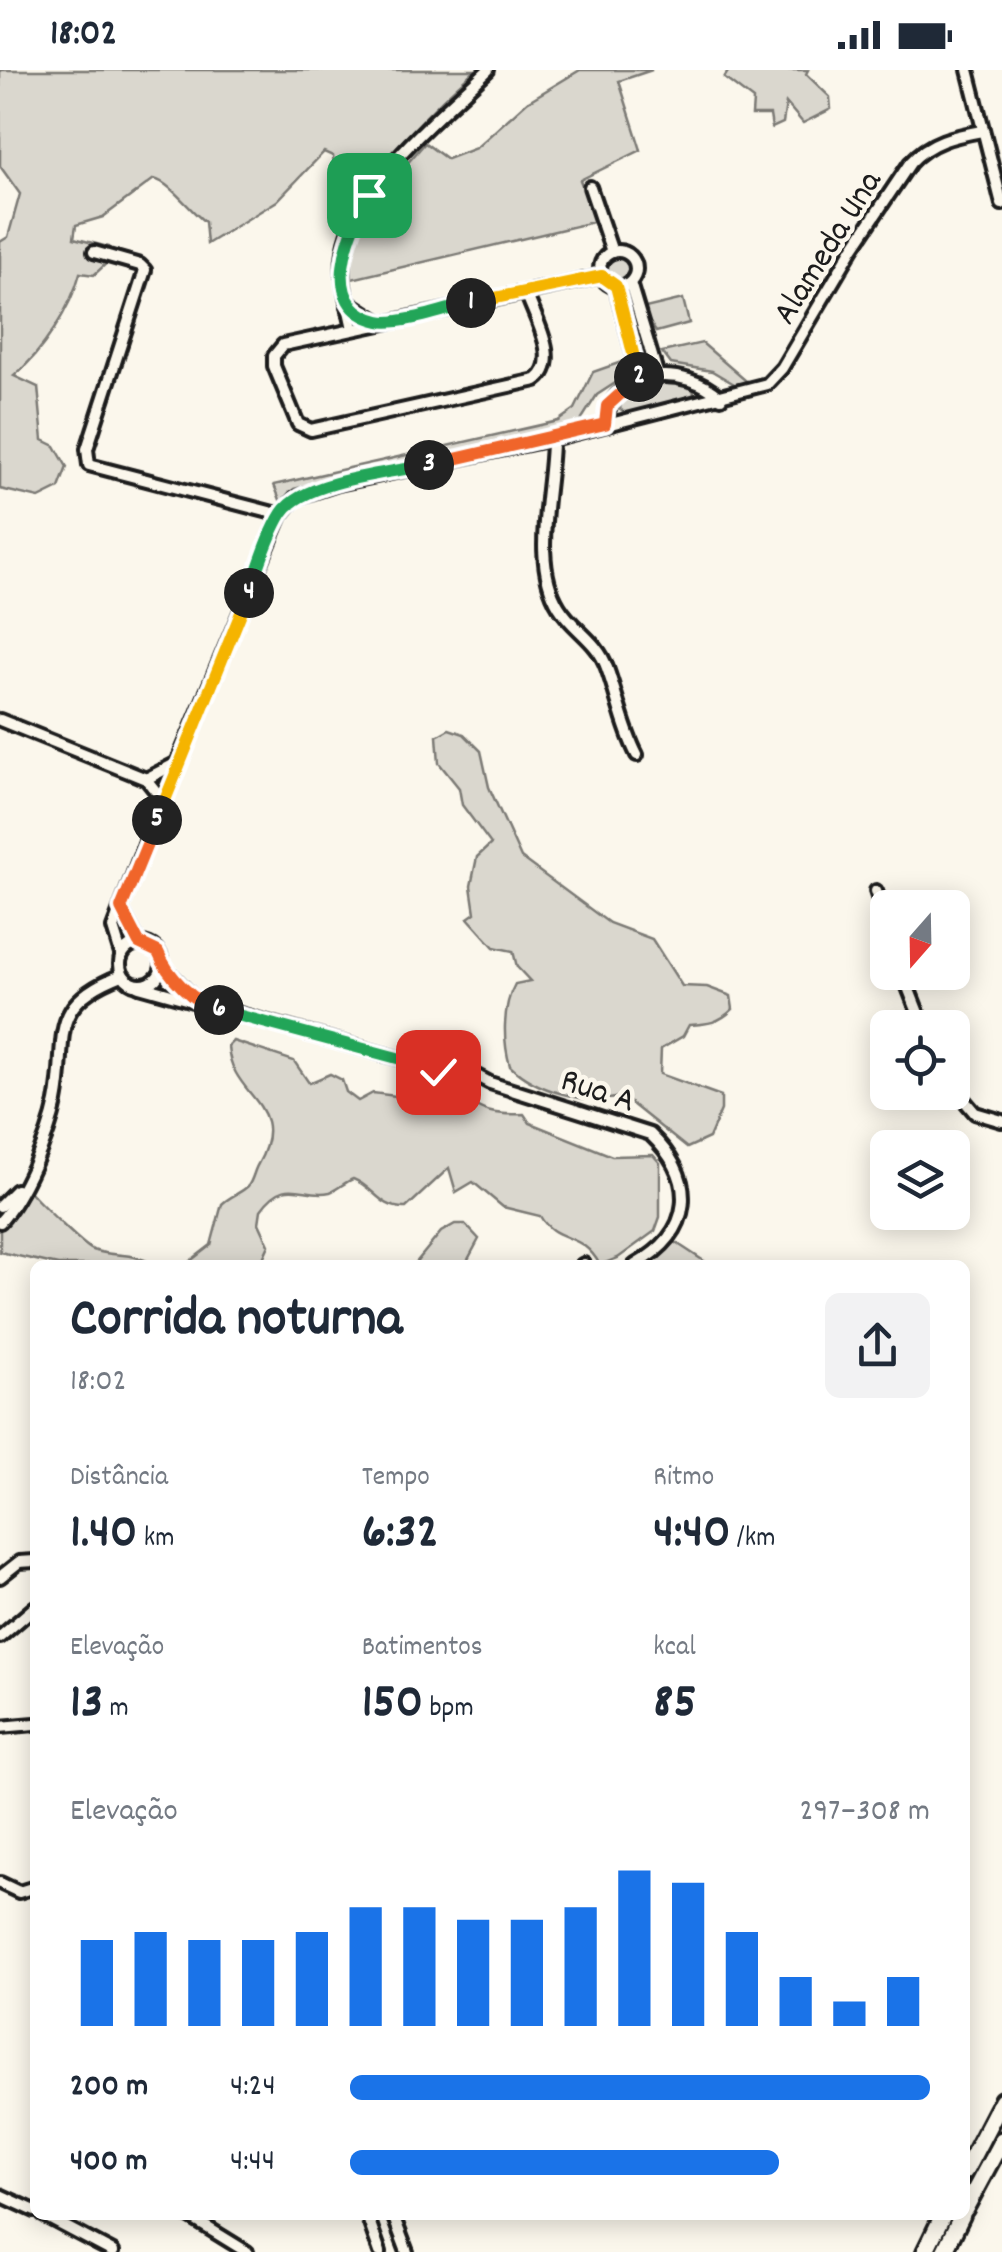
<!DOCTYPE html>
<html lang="pt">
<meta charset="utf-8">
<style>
:root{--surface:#fff;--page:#f2f2f3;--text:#1f2937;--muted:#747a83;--accent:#1a73e8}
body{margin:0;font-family:Dekko,sans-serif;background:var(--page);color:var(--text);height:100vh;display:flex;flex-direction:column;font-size:38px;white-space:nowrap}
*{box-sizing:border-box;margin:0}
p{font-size:32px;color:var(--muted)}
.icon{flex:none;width:55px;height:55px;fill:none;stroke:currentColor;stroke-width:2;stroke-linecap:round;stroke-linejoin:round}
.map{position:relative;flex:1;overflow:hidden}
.drawer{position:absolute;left:30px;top:1190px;width:940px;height:960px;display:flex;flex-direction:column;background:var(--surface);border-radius:15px;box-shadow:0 5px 25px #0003}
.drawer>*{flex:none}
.needle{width:65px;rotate:200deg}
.controls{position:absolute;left:870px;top:820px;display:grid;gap:20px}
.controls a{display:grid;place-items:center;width:100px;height:100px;border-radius:15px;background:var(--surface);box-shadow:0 5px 25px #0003;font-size:50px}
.pin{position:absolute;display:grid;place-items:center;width:85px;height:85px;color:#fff;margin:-42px;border-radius:20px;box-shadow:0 5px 15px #0006}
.km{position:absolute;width:50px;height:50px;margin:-25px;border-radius:50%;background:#222;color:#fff;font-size:28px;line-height:50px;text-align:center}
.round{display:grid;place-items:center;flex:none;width:105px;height:105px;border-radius:15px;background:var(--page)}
.overview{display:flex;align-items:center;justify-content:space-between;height:170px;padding:0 40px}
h1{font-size:55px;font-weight:700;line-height:75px}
.stats{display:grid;grid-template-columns:repeat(3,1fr);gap:15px;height:170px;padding:10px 40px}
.stats div{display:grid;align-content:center}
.stats b{font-size:50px;font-weight:700}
.stats small{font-size:28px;font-weight:400}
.stats p{font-size:28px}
.chart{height:280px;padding:20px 40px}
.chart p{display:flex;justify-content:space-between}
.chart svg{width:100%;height:180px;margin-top:10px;stroke:var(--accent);stroke-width:6}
ul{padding:0 40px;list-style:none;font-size:32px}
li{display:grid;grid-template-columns:160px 120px 1fr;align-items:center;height:75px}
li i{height:25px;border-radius:12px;background:var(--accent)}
.status{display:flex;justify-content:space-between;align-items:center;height:70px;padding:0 50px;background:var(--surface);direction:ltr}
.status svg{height:28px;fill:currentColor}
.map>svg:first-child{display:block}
</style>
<div class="status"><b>18:02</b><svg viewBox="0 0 49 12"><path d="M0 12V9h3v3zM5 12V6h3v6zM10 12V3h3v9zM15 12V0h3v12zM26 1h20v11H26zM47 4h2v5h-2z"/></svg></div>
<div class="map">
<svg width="1002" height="2182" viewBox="0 0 1002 2182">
<rect width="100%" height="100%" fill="#fbf7ec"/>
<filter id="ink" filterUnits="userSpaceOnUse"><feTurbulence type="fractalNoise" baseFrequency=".01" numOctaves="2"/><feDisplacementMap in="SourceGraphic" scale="20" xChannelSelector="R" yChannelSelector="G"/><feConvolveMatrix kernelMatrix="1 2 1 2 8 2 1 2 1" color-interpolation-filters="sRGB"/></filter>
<g filter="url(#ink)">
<!-- green -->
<g fill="#dad7ce" stroke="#7b7a75" stroke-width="2.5">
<path d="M 0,0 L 475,0 C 431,38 393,79 360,127 L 336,115 L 333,86 L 324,82 L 277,131 L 207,174 L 205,152 C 189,140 171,113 154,109 L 103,147 L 76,155 L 74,168 L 108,177 L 108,192 L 94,205 L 80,203 C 71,238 42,283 14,306 L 38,317 L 43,370 L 55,376 L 67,397 L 59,418 L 39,428 L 0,419 L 0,172 L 8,167 L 20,124 L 0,96 Z"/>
<path d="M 580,0 L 652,0 L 619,11 L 641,80 L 580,110 L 597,151 L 352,209 C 347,153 392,112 425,73 L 447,89 L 476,78 L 527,32 Z"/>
<polygon points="729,0 808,0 806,4 830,27 831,39 803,53 786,33 783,53 772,58 770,45 752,45 753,30 724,8"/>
<circle cx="618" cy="199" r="13"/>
<polygon points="683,229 689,253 656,262 641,239"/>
<polygon points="702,273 752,316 741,318 712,301 671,294 662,282"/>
<polygon points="630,289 626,306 597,325 578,355 294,419 281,432 274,415 558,351 575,339 593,302"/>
<polygon points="677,309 693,314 694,326 629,345 620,339 622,326 655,311"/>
<path d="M 449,659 L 464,664 L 481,681 L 489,717 L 521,788 L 609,853 L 652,869 L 682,916 L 707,917 L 731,926 L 733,939 C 719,953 708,954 689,955 L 683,966 L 661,979 L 660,1004 L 721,1026 L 721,1040 L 709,1068 L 687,1078 L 622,1026 C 590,1037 534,1020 510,996 C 503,972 502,937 515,914 L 530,911 L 517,897 L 513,881 L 494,877 L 468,848 L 475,843 L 471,816 L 477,787 L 491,774 L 462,735 L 459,718 L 439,693 L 437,666 Z"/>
<path d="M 233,971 L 294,991 L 309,1013 L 330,1004 L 342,1010 L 346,1022 L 358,1031 L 373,1023 L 411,1028 L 435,1017 C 478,1028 470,1047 524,1044 L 530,1053 L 612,1086 L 653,1085 L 660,1093 L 660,1147 L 655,1161 L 618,1188 L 600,1195 C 581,1160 556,1174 540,1146 L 503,1137 L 473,1112 L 456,1122 L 449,1098 L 406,1138 C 380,1139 374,1117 353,1109 C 345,1112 338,1119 330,1122 C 304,1129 287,1103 261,1140 L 259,1153 L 269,1175 L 260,1195 L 185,1195 L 211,1175 L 222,1134 C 230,1126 241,1123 248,1116 C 253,1110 254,1100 258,1094 C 292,1033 231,1028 228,976 Z"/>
<path d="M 29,1121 C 38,1131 83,1176 93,1180 C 115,1188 128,1180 155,1195 L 58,1195 L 0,1182 L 0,1159 L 13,1148 Z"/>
<polygon points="455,1154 465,1154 479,1169 465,1195 414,1195 441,1162"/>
<polygon points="669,1168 710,1195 638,1195"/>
</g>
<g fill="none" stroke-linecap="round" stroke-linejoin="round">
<!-- minor casing -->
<g stroke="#1c1c1c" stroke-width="18">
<g id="minor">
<polyline points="968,0 1002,134"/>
<polyline points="590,117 612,182"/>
<circle cx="618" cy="199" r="18"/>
<polyline points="94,182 140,195 145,200 87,379 89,395 281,445"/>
<polyline points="630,213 658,306"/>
<polyline points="616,217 640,310"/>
<path d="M 526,222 C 534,247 562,291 536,310 L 311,360 L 298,354 L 274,296 L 274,286 L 283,275 L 602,206"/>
<polyline points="349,232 380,252"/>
<path d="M 353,259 C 348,234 339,207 344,182 C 355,113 440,46 488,0"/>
<path d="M 605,355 C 611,297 685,294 721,328"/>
<path d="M 552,369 C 552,420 530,491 559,537 C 573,560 598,571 607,598 C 618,628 622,656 637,685"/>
<polyline points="0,650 146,709 162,729 113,858 121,884"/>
<polyline points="146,709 179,692"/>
<path d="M 162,729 L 281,445 L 295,428 L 338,414 L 552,369 L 767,314 L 782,298 L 853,178 L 910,93 C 930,71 954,66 982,61"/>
<polyline points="876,821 888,857"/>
<polyline points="121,839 139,873"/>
<circle cx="141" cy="894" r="21"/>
<polyline points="162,895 200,935"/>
<polyline points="902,902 924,958"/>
<polyline points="139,916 401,989 441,1009"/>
<polyline points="407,990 444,992"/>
<circle cx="450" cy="1002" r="11"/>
<path d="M 460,997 L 490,1013 L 650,1064 C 698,1110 694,1162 635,1195"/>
<polyline points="952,1016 975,1043 1002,1051"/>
<polyline points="0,1136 16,1120"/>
<path d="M 0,1152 C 23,1127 49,1066 56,1032 C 69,968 44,935 122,905"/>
<polyline points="582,1195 584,1194"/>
<polyline points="0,1507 19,1492 35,1491"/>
<polyline points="0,1567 35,1537"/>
<polyline points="0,1657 35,1654"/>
<polyline points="0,1813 19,1822 35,1817"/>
<polyline points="0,2125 35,2141"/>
<polyline points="43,2145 113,2182"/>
<polyline points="187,2145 247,2182"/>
<polyline points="367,2145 380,2182"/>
<polyline points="393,2145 407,2182"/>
</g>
</g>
<!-- primary casing -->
<g stroke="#1c1c1c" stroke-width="22">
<g id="primary">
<polyline points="965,2101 1002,2030"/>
<polyline points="965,2139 1002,2070"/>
<polyline points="925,2182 943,2145"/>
<polyline points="944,2182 962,2145"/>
</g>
</g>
<!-- minor -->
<use href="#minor" stroke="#fbf7ec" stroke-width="10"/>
<!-- primary -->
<use href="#primary" stroke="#fbf7ec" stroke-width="15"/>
</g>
</g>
<g fill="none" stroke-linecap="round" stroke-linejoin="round" filter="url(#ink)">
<!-- split-1 casing -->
<g stroke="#fff" stroke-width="20">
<path id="split-1" d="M 369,125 C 350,160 316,237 379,251 C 398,256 450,238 471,233"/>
</g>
<!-- split-2 casing -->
<g stroke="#fff" stroke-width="20">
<polyline id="split-2" points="471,233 602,206 616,216 639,307"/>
</g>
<!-- split-3 casing -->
<g stroke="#fff" stroke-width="20">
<polyline id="split-3" points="429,395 605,354 607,336 639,307"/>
</g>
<!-- split-4 casing -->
<g stroke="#fff" stroke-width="20">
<path id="split-4" d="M 249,523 C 259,498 267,467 282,443 C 302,411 392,402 429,395"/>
</g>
<!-- split-5 casing -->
<g stroke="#fff" stroke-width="20">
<polyline id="split-5" points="157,750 249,523"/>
</g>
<!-- split-6 casing -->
<g stroke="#fff" stroke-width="20">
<path id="split-6" d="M 157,750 L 121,838 L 139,873 L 158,882 C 167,905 194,934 219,940"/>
</g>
<!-- split-7 casing -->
<g stroke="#fff" stroke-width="20">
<polyline id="split-7" points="219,940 401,989 441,1009 438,1002"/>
</g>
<!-- split-1 -->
<use href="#split-1" stroke="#22a559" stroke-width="12"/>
<!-- split-2 -->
<use href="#split-2" stroke="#f5b400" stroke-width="12"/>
<!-- split-3 -->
<use href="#split-3" stroke="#f0652b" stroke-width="12"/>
<!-- split-4 -->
<use href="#split-4" stroke="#22a559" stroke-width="12"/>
<!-- split-5 -->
<use href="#split-5" stroke="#f5b400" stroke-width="12"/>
<!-- split-6 -->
<use href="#split-6" stroke="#f0652b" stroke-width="12"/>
<!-- split-7 -->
<use href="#split-7" stroke="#22a559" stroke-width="12"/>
</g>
<g text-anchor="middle" stroke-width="9" stroke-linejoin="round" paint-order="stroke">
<!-- street labels -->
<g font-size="35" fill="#1c1c1c" stroke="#fbf7ec">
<text transform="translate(825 176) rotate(-58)" y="12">Alameda Una</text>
<text transform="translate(599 1018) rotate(18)" y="12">Rua A</text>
</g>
</g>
</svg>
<div class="controls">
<a><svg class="needle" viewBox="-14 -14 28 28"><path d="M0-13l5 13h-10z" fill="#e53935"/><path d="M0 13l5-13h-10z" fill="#747a83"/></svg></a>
<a><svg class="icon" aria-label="locate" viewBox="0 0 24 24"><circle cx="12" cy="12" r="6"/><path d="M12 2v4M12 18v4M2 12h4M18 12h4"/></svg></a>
<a><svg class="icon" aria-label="layers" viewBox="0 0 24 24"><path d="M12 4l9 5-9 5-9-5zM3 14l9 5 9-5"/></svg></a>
</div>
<div class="pin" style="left:369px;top:125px;background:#1e9e55"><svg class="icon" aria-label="arrive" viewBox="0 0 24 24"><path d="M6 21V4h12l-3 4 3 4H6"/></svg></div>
<div class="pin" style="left:438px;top:1002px;background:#d93025"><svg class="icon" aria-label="check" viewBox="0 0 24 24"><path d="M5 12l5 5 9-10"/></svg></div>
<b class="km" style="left:471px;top:233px">1</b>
<b class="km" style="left:639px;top:307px">2</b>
<b class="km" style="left:429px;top:395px">3</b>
<b class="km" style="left:249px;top:523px">4</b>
<b class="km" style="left:157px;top:750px">5</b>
<b class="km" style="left:219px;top:940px">6</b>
<section class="drawer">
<div class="overview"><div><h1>Corrida noturna</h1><p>18:02</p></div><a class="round"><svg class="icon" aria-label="share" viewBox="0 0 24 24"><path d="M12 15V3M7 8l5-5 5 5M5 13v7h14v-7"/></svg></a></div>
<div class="stats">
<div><p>Distância</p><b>1.40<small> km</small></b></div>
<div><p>Tempo</p><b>6:32</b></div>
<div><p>Ritmo</p><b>4:40<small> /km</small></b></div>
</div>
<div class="stats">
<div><p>Elevação</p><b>13<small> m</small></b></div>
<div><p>Batimentos</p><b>150<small> bpm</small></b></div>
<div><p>kcal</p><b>85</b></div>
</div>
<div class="chart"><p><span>Elevação</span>297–308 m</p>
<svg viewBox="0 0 160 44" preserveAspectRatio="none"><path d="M5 44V23M15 44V21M25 44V23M35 44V23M45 44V21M55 44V15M65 44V15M75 44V18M85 44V18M95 44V15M105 44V6M115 44V9M125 44V21M135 44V32M145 44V38M155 44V32"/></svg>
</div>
<ul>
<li><b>200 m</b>4:24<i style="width:100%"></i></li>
<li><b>400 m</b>4:44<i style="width:74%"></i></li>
</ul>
</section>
</div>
